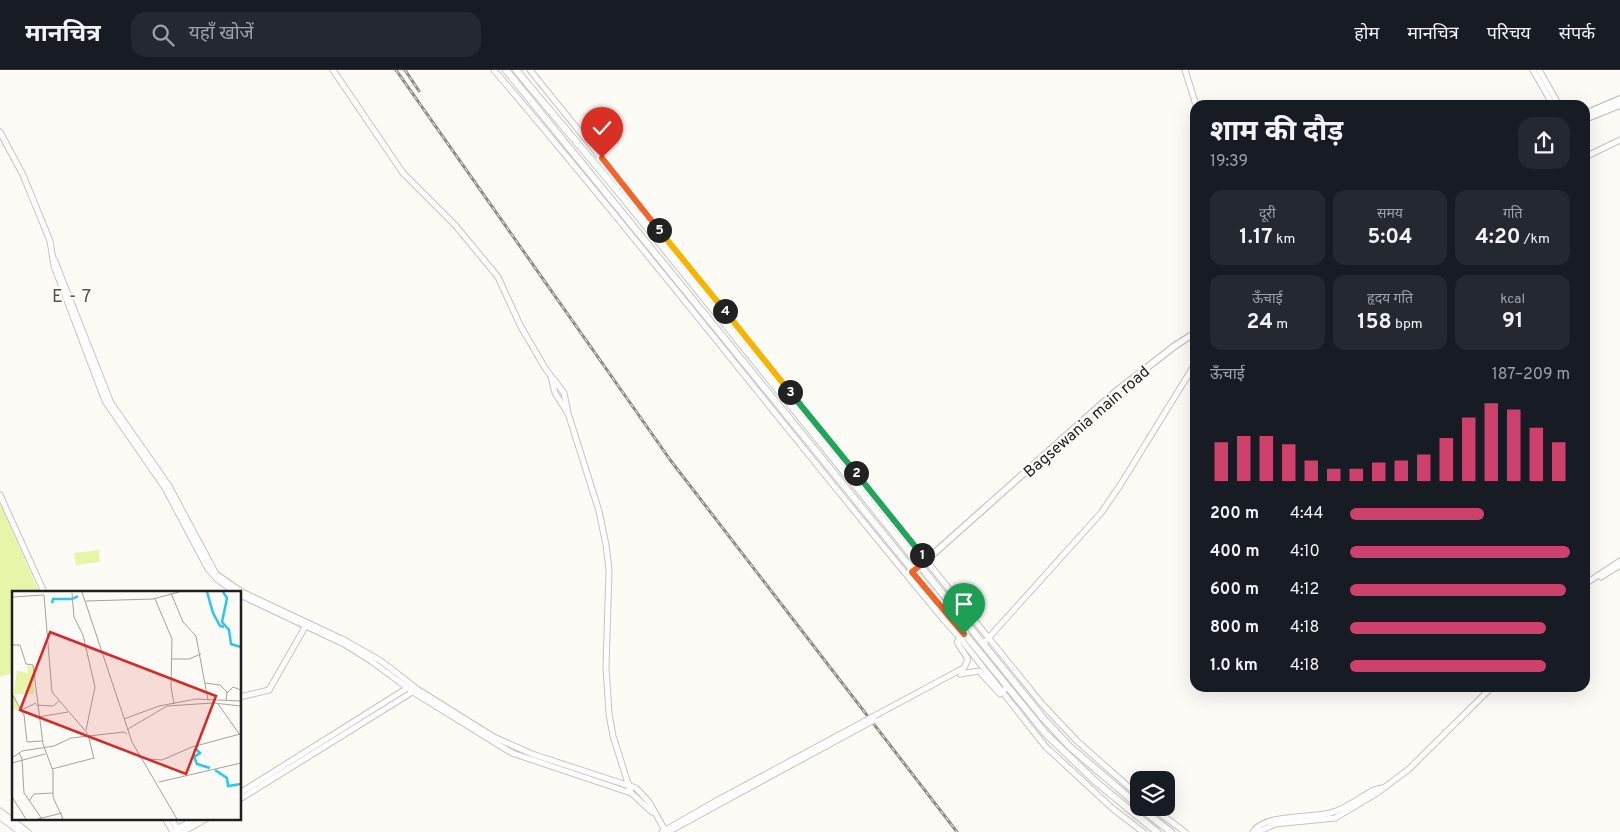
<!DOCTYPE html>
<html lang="hi">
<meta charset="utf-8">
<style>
:root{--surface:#171b24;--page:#242831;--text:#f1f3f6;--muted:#9ea1a6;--line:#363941;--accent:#cf416d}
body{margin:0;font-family:Overpass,"Noto Sans Devanagari",sans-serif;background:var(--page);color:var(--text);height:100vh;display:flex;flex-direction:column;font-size:19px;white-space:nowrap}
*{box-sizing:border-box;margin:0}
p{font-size:16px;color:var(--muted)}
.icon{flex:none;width:28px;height:28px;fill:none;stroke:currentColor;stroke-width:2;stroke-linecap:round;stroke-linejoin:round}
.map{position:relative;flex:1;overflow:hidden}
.drawer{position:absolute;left:1190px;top:30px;width:400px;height:592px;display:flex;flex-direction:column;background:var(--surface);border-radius:15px;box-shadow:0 5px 20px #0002}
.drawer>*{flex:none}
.buttons{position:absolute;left:1130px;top:701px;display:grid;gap:10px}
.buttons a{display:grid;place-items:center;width:45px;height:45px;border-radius:10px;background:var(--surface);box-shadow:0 5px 20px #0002;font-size:25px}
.pin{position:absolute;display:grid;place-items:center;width:42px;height:42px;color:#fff;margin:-51px -21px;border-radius:50% 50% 50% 0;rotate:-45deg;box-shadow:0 0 5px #0007}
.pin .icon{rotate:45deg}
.km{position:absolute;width:25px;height:25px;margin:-12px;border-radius:50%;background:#222;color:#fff;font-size:14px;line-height:25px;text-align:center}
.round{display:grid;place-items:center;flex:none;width:52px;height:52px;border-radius:15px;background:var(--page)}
.overview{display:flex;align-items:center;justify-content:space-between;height:85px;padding:0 20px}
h1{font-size:28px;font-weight:700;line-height:38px}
.figures{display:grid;grid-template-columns:repeat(3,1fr);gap:8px;height:85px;padding:5px 20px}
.figures div{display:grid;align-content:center;border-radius:12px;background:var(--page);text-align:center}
.figures b{font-size:21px;font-weight:700}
.figures small{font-size:14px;font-weight:400}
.figures p{font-size:14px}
.chart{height:140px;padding:10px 20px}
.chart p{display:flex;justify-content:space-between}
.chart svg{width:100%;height:90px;margin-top:5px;stroke:var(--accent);stroke-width:6}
ul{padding:0 20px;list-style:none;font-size:16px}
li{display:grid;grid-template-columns:80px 60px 1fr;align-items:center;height:38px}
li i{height:12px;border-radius:6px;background:var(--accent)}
header{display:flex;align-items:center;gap:30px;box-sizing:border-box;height:70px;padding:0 25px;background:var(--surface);border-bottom:1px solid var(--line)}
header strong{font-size:24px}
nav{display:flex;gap:28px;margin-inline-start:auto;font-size:18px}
.search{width:350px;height:45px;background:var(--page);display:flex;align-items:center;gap:12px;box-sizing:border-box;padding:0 18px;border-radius:15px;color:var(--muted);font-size:19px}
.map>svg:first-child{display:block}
</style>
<header>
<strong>मानचित्र</strong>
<div class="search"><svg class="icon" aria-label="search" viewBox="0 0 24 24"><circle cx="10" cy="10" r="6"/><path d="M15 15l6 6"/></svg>यहाँ खोजें</div>
<nav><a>होम</a><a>मानचित्र</a><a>परिचय</a><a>संपर्क</a></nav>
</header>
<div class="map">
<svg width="1620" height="762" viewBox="0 0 1620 762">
<rect width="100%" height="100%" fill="#fcfbf6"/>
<!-- green -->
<g fill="#e7f5a9">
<polygon points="0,433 39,522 14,522 14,602 0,607"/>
<polygon points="99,480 100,492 76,495 74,483"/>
</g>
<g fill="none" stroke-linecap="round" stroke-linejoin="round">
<!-- tertiary casing -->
<g stroke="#c5c4bf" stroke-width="7">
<g id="tertiary">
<polyline points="333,0 403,103 455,155 498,207 520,255 545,298 564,323 568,343 599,441 606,475 609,500 606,597 609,644 613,666 631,723"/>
<path d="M 494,0 C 648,180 792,368 944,550 L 960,568 L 964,564"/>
<polyline points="530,0 1042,634 1077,671 1139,726"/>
<polyline points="1185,0 1196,35"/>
<polyline points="1533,0 1553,35"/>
<polyline points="1539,0 1559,35"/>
<polyline points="0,62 23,105 50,171 54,196 105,331 165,418 208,499 218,510 235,522"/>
<polyline points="1585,87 1620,70"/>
<polyline points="54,189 111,333 169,416 216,504 242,522 344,570 381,591 417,619 494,667 532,684 636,718 649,732 666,762"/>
<polyline points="551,307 555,323 567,342"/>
<polyline points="0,425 44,522"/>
<polyline points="1601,507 1620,495"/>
<polyline points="1585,514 1620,491"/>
<polyline points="240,525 344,574 371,591 413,622 512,683 631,723 652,742"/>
<polyline points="960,568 1045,676 1112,738 1143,762"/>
<polyline points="983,574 1101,443 1119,417 1195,294"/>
<polyline points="958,601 964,598 968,589 957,572 960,568"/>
<polyline points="960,604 979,601 1000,624 1005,619"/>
<polyline points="240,627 269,620 305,557"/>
<polyline points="240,723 409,617"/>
<polyline points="240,729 414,621"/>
<polyline points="1153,738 1185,762"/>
<polyline points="0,741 28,762"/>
<polyline points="0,747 20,762"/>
<polyline points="165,748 173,762"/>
<polyline points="171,748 179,761"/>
<polyline points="173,761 197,748"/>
<polyline points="182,762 208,748"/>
<polyline points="662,762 718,730"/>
<polyline points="668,762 721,733"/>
<path d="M 1253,762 C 1263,744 1311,748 1330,743 C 1346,739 1360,727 1374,720 L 1382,718"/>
<polyline points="1258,762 1275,754 1335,748 1377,723 1409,699 1491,618"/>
</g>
</g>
<!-- secondary casing -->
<g stroke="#c5c4bf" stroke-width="8">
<g id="secondary">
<polyline points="1585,44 1620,29"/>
<polyline points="1585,49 1620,35"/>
<polyline points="913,502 1114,323 1176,275 1195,263"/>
</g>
</g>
<!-- primary casing -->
<g stroke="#c5c4bf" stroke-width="8">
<g id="primary">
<polyline points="506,0 1046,664 1096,712 1157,762"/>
<polyline points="516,0 616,119 1043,648 1070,677 1139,736"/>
<polyline points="1140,738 1171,762"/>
</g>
</g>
<!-- tertiary -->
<use href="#tertiary" stroke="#fff" stroke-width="5"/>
<!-- secondary -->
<use href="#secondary" stroke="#fff" stroke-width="5.5"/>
<!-- primary -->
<use href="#primary" stroke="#fff" stroke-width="6"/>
<!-- rail casing -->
<g stroke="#8b8b87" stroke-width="3">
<g id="rail">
<polyline points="396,0 671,391 957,762"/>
<polyline points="405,0 419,21"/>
</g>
</g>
<!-- rail -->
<use href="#rail" stroke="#fcfbf6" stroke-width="1" stroke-dasharray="4" stroke-linecap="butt"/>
<!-- tertiary-bridge casing -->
<g stroke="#c5c4bf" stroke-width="7" stroke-linecap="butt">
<g id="tertiary-bridge">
<polyline points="718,730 958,601"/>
<polyline points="721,733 874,650"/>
</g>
</g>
<!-- tertiary-bridge -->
<use href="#tertiary-bridge" stroke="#fff" stroke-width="5"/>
</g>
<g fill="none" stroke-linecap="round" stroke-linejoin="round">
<!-- split-1 casing -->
<g stroke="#fff" stroke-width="10">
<polyline id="split-1" points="922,485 926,490 912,502 964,564"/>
</g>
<!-- split-2 casing -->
<g stroke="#fff" stroke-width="10">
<polyline id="split-2" points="856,403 922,485"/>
</g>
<!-- split-3 casing -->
<g stroke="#fff" stroke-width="10">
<polyline id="split-3" points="790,322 856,403"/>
</g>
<!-- split-4 casing -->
<g stroke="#fff" stroke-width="10">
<polyline id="split-4" points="725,241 790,322"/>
</g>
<!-- split-5 casing -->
<g stroke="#fff" stroke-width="10">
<polyline id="split-5" points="659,160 725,241"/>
</g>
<!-- split-6 casing -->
<g stroke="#fff" stroke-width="10">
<polyline id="split-6" points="602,88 659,160"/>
</g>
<!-- split-1 -->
<use href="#split-1" stroke="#f0652b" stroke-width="6"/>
<!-- split-2 -->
<use href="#split-2" stroke="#22a559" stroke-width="6"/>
<!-- split-3 -->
<use href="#split-3" stroke="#22a559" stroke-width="6"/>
<!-- split-4 -->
<use href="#split-4" stroke="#f5b400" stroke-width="6"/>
<!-- split-5 -->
<use href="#split-5" stroke="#f5b400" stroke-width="6"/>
<!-- split-6 -->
<use href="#split-6" stroke="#f0652b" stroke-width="6"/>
</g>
<g text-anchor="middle" stroke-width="5" stroke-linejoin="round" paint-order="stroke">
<!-- street labels -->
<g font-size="16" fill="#1e1e1c" stroke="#fcfbf6">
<text transform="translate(1086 351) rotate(-41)" y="6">Bagsewania main road</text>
</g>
<!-- neighbourhood labels -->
<g font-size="18" letter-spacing="1" fill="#53534f" stroke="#fcfbf6">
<text x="72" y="232">E - 7</text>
</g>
</g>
<!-- overview -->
<g transform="translate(12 521)">
<rect width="229" height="229" fill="#fcfbf6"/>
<path d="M 15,75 L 21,75 L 22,103 L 2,103 L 9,119 L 0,119 L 5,79 L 16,83 Z" fill="#e7f5a9"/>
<path fill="none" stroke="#2bc8e8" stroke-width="2.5" d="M 195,1 L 201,22 L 208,35 L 212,36M 211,1 L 215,7 L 210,31 L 217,39 L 219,53 L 229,56M 40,12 L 41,8 L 60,8 L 66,5M 183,157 L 188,162 L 182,166 L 185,173 L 198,177M 203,179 L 215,187 L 216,195 L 229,193"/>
<path fill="none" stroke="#a3a39f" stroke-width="1" d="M 70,1 L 120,151 L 165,228M 60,2 L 62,26 L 71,44 L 83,96 L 74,139M 159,2 L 171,31 L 184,45 L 196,109M 32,4 L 40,101 L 76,143M 1,6 L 31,4M 143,8 L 160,48 L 159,96 L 162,113M 74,10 L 141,8 L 167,1M 1,54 L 8,54 L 14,73 L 21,74 L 31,153 L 41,180 L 41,206 L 51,228M 0,56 L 0,6M 160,68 L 177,68 L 189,63M 193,92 L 208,94 L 215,101 L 214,109M 215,102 L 221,96 L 229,99M 0,103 L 12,124 L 15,151 L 30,150M 206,113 L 228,144M 24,114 L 41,115 L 47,110M 9,119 L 24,112M 26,126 L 56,121M 112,128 L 147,115 L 184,108 L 229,110M 116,138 L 155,115 L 201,112 L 229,115M 76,144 L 82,167M 7,162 L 10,168 L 12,202 L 30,228M 0,167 L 10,160 L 42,155 L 59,147 L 112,141 L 115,143M 136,168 L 150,169 L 180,156 L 228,143M 0,172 L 33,163M 40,178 L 82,167M 147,191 L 229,172M 0,206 L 14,228M 17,210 L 22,203 L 41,202M 26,228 L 50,222"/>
<path fill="#d62828" fill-opacity="0.15" stroke="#d62828" stroke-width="2.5" d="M 38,41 L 204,105 L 174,183 L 8,119 Z"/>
<rect width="229" height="229" fill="none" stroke="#1e1e1c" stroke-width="2.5"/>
</g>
</svg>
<div class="buttons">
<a><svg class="icon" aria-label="layers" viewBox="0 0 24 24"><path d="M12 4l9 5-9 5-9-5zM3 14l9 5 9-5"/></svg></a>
</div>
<div class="pin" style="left:964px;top:564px;background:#1e9e55"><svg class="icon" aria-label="arrive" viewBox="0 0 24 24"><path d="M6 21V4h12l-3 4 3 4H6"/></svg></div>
<div class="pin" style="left:602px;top:88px;background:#d93025"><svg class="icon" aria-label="check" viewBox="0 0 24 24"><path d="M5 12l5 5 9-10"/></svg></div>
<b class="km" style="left:922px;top:485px">1</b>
<b class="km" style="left:856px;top:403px">2</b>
<b class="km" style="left:790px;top:322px">3</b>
<b class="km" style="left:725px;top:241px">4</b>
<b class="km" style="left:659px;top:160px">5</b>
<section class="drawer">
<div class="overview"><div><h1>शाम की दौड़</h1><p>19:39</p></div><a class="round"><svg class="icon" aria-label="share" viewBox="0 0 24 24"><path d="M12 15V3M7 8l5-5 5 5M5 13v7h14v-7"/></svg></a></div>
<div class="figures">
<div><p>दूरी</p><b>1.17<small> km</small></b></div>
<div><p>समय</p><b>5:04</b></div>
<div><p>गति</p><b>4:20<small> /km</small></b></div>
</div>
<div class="figures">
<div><p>ऊँचाई</p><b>24<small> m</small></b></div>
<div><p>हृदय गति</p><b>158<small> bpm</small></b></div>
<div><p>kcal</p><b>91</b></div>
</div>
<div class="chart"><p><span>ऊँचाई</span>187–209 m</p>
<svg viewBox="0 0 160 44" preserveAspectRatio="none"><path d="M5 44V25M15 44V22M25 44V22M35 44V26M45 44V34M55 44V38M65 44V38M75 44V35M85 44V34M95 44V31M105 44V23M115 44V13M125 44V6M135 44V9M145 44V18M155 44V25"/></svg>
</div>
<ul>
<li><b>200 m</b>4:44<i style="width:61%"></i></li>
<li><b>400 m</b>4:10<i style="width:100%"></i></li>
<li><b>600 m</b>4:12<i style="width:98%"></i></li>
<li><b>800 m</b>4:18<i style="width:89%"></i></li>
<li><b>1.0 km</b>4:18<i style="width:89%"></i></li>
</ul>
</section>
</div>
